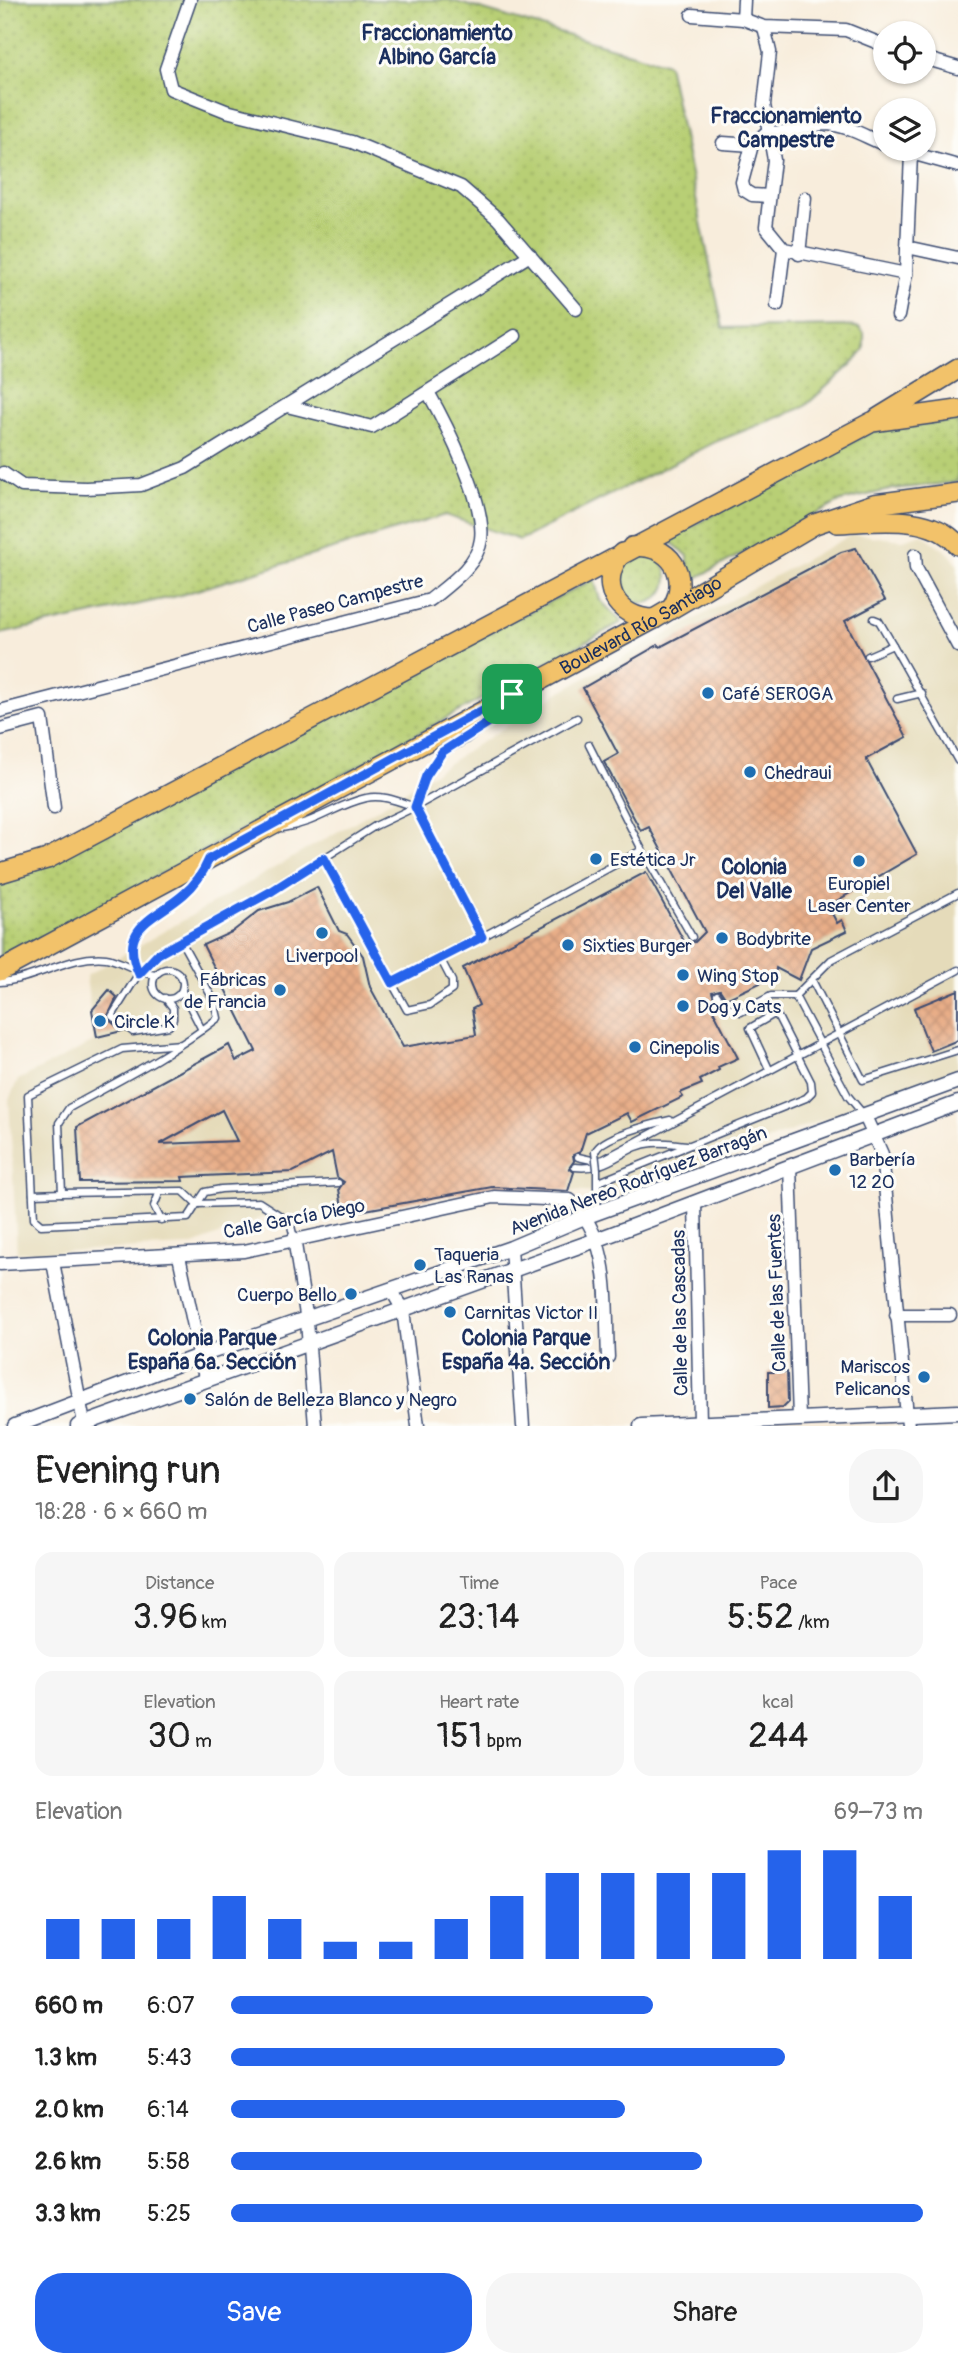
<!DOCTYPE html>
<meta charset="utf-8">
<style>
:root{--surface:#fff;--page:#f6f6f6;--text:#222;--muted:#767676;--accent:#2563eb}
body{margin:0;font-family:Pangolin,sans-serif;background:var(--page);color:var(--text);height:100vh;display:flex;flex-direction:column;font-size:26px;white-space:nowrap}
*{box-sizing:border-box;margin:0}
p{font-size:23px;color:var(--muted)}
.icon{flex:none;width:38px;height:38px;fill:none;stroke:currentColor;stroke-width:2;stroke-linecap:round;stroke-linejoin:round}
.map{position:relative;height:1426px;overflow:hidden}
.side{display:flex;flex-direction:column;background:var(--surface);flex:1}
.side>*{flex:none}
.tools{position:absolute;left:873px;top:21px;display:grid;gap:14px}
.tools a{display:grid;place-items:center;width:63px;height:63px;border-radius:50%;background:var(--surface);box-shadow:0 2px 5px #0004;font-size:35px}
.pin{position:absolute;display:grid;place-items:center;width:60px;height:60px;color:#fff;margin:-30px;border-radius:14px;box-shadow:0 4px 10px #0006}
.round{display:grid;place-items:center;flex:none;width:74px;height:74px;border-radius:28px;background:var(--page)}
.summary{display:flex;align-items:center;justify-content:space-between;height:119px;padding:0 35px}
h1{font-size:38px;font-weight:600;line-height:52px}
.stats{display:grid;grid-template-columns:repeat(3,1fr);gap:10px;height:119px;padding:7px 35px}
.stats div{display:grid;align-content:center;border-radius:18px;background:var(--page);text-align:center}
.stats b{font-size:35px;font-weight:600}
.stats small{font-size:19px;font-weight:400}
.stats p{font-size:19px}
.chart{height:196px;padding:14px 35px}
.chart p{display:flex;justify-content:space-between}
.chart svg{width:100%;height:126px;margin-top:7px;stroke:var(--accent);stroke-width:6}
.primary-button{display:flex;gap:14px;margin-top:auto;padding:14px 35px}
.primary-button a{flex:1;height:80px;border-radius:28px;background:var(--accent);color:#fff;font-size:28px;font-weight:600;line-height:80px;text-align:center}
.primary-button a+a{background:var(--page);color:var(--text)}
ul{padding:0 35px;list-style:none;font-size:23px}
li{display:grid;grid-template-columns:112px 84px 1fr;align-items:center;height:52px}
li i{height:18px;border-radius:9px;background:var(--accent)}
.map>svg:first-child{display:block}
</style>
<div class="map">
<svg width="958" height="1426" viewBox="0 0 958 1426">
<defs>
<pattern id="grass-dots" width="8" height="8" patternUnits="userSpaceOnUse" patternTransform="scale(1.75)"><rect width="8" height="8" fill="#b8cf74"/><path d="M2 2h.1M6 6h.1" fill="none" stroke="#9eb267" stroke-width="1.8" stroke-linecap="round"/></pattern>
<pattern id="building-cross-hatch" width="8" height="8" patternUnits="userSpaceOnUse" patternTransform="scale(1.75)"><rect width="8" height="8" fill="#e8ad87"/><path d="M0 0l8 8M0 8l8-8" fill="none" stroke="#c69577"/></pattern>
</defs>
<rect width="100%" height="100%" fill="#fdfcf7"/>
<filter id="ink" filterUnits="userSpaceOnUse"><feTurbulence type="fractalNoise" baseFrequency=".0143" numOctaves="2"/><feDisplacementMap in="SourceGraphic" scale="14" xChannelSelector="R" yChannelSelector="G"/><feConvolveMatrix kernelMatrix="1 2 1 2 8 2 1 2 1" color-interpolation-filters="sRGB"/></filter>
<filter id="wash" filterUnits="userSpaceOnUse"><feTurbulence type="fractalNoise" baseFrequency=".00686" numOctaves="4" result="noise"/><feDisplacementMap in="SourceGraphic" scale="28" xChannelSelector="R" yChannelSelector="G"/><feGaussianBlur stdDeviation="1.57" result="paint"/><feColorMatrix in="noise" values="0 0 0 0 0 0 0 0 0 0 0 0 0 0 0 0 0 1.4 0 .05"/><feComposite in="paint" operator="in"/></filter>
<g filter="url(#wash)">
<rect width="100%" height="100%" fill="#f8eddc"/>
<!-- built -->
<polygon fill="#e5dbba" points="853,534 903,540 922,534 950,554 958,566 958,1070 621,1194 492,1187 343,1214 263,1217 191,1246 17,1253 9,1099 18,1080 94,1042 86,976 379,808 561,691"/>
<!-- grass -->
<g fill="url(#grass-dots)" stroke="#6a7f69" stroke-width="2">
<polygon points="0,0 450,0 668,64 723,328 850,326 860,328 864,333 864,349 855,361 804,407 715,442 520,540 445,515 177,596 0,634"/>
<polygon points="958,420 958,482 894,489 841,501 687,583 688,556 667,539 873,431"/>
<circle cx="642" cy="578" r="25"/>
<polygon points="594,579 600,600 622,622 51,934 0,957 0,880"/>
</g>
<g id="blocks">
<!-- building -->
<g fill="url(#building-cross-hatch)" fill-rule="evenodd">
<path d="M 856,548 L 885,600 L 845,621 L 907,737 L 866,759 L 917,854 L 828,906 L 837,923 L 842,920 L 847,931 L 811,948 L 799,980 L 776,968 L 775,976 L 726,999 L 720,990 L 712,992 L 716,1004 L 711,1006 L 738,1058 L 718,1067 L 719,1070 L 700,1080 L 702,1084 L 680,1093 L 683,1097 L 632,1122 L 627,1113 L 586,1133 L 580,1152 L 573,1155 L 574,1161 L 569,1168 L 574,1172 L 568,1191 L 492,1187 L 343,1214 L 339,1189 L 344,1182 L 337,1177 L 332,1152 L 293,1172 L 182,1177 L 183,1181 L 80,1182 L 77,1127 L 229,1045 L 236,1061 L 256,1051 L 203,945 L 232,932 L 259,911 L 288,902 L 317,887 L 339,931 L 347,934 L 363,956 L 370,987 L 403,1047 L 476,1035 L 472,1009 L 479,1005 L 463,968 L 646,872 L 685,943 L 695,942 L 705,932 L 649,827 L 641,831 L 604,762 L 618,754 L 583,688 L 658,645 L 660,647 L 841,552 ZM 222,1110 L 237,1141 L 160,1144 Z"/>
<polygon points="109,990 117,997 107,1018 122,1031 97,1037 92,1010"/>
<polygon points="958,990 958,1040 931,1051 914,1008"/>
<polygon points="768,1372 787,1372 788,1402 783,1407 768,1408"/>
</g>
</g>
</g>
<g filter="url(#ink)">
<use href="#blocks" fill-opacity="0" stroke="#3c4c71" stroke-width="2"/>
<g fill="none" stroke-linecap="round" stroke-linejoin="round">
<!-- service casing -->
<g stroke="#3c4c71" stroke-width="9">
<g id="service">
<polyline points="874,619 879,621 893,645"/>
<polyline points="868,656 893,645 958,761"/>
<polyline points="897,699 922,693"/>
<polyline points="415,807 482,937 642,850 589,745"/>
<path d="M 282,828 C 318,823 335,805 366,798 C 382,794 400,802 415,807 L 426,776 L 442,753 L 467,739 L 491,721 L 501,709"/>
<polyline points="642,850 692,937"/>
<polyline points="324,858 392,983 482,937"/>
<path d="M 181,941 L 214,1001 L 218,1018 C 172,1054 120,1080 69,1108 L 59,1123 L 62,1193 L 183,1191 L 197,1204 L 188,1218 L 41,1225 L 34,1219 L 28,1095 L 122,1049 L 181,1044"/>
<circle cx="168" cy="984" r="15"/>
<path d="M 139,973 C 112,916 184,911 206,866"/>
<polyline points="812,980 863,1080 958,1050"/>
<path d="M 0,982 C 36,980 70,954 106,958 C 121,960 136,973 156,975"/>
<polyline points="392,983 407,1010 430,1005 452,990 452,981 440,958"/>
<polyline points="182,991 202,1030"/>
<polyline points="717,995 724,1006 741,1012 771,996 795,996"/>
<polyline points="795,996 831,960 958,893"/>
<polyline points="795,996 848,1096 864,1115"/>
<polyline points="165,998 173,1008 173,1019 169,1026 133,1032 112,1016 139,973 157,954 272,891 375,826 415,807 577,718"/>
<path d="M 595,1152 C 601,1136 653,1124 670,1120"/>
<polyline points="578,1157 596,1161 604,1159 958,970"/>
<path d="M 575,1167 C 612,1171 623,1145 653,1143 C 664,1142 676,1144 687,1145"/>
<polyline points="597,1169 597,1211"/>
<polyline points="599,1182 806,1098 812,1092 811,1082 776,1013 750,1028 769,1069"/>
<polyline points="160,1191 154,1206 161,1220"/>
<polyline points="33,1194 62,1193"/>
<polyline points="197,1204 205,1192 221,1189 338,1183"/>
<polyline points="197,1204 259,1202 290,1222 294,1238"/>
</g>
</g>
<!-- minor casing -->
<g stroke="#3c4c71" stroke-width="15">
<g id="minor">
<polyline points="190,0 166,69 171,89 226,111 352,142 461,187 498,219 576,309"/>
<polyline points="692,15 743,19 764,27 846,30 886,46"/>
<polyline points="743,19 744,0"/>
<polyline points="764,27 770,52 764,105 774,160 766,227 784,249 906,274"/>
<polyline points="924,58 958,68"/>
<path d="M 723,143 L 752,145 L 767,132 C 789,135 806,124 827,124 C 848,125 867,138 886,145"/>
<polyline points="752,145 742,182 744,190 752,195 769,196"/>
<polyline points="897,149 958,166"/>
<polyline points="907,247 958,258"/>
<polyline points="799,254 805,198"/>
<polyline points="777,305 784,249"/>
<polyline points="898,316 906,274 911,154"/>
<polyline points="287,406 372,427 515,336"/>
<polyline points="3,473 22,486 86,488 141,485 185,468 530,255"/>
<polyline points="915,555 916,568 958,646"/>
<path d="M 0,711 L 430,600 C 448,585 478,565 481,539 C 486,503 446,424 428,392"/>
<polyline points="0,729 42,718 54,808"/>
<polyline points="865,1116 882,1154 908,1426"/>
<polyline points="790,1166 799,1418"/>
<polyline points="695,1203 700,1422"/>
<polyline points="294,1238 307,1321 315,1426"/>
<polyline points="511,1248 523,1426"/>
<polyline points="179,1256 205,1378"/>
<polyline points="53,1262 84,1423"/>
<path d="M 0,1264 L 244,1251 L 494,1197 L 570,1200 C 613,1239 605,1304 608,1357"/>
<polyline points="392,1291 403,1310 418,1426"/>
<polyline points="896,1315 950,1315"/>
</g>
</g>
<!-- tertiary casing -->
<g stroke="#3c4c71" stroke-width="17">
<g id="tertiary">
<polyline points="15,1426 199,1356 511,1248 582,1218 958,1081"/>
<polyline points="78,1426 596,1240 958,1103"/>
<polyline points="641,1426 958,1412"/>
</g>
</g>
<!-- primary casing -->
<g stroke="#3c4c71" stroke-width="22">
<g id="primary">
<polyline points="878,418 958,369"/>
<path d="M 837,523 C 874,522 930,512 958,545"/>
<path d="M 632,547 C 670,542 691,576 672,608"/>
<path d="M 622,553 C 596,582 616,619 654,619"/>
<polyline points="0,873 47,859 872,422 958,410"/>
<path id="s1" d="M 0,971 L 654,619 L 815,524 L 874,504 L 958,493"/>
</g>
</g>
<!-- service -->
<use href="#service" stroke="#fff" stroke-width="6"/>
<!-- minor -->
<use href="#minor" stroke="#fff" stroke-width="12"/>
<!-- tertiary -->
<use href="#tertiary" stroke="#fff" stroke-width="14"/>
<!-- primary -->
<use href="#primary" stroke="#f2c26a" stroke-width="19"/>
<!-- service-bridge casing -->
<g stroke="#3c4c71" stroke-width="9" stroke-linecap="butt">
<polyline id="service-bridge" points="595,1152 597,1169"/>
</g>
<!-- service-bridge -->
<use href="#service-bridge" stroke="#fff" stroke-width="6"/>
</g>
</g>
<g fill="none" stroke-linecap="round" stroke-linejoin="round" filter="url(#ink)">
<!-- route casing -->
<g stroke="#fff" stroke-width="14">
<path id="route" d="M 512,694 L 491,721 L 442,752 L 426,776 L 415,807 L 482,937 L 392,983 L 324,858 L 272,891 L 158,954 L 139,974 C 117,927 154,920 184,894 C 196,884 203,873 209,859 Z"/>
</g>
<!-- route -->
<use href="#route" stroke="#2563eb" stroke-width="9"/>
</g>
<!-- markers -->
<g fill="#1f6fb2" stroke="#fdfcf7" stroke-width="2.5">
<circle cx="708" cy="693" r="7"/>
<circle cx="750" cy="772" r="7"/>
<circle cx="596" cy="859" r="7"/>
<circle cx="859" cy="861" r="7"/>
<circle cx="322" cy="933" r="7"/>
<circle cx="722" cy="938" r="7"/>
<circle cx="568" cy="945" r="7"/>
<circle cx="683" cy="975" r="7"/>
<circle cx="280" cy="990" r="7"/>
<circle cx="683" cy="1006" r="7"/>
<circle cx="100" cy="1021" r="7"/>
<circle cx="635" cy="1047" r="7"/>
<circle cx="835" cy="1170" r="7"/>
<circle cx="420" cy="1265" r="7"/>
<circle cx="351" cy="1294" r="7"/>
<circle cx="450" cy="1312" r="7"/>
<circle cx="924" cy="1377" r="7"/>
<circle cx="190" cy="1399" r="7"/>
</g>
<g text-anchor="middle" stroke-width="6" stroke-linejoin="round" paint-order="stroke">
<!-- street labels -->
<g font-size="19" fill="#1b2f5e" stroke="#fdfcf7">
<text transform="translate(335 603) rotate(-15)" y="7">Calle Paseo Campestre</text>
<text dy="7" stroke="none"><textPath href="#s1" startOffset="728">Boulevard Río Santiago</textPath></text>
<text transform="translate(638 1180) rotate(-21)" y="7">Avenida Nereo Rodríguez Barragán</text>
<text transform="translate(294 1218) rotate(-11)" y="7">Calle García Diego</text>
<text transform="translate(776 1293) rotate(-92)" y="7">Calle de las Fuentes</text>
<text transform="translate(679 1313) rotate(-91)" y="7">Calle de las Cascadas</text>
</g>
<!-- poi labels -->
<g font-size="19" fill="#1b2f5e" stroke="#fdfcf7" text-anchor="start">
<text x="722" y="700">Café SEROGA</text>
<text x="764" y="779">Chedraui</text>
<text x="610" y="866">Estética Jr</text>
<text x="859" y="890" text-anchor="middle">Europiel<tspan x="859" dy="22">Laser Center</tspan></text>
<text x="736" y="945">Bodybrite</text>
<text x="582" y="952">Sixties Burger</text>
<text x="322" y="962" text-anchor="middle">Liverpool</text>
<text x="697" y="982">Wing Stop</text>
<text x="266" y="986" text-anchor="end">Fábricas<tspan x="266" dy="22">de Francia</tspan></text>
<text x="697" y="1013">Dog y Cats</text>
<text x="114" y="1028">Circle K</text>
<text x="649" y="1054">Cinepolis</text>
<text x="849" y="1166">Barbería<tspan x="849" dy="22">12 20</tspan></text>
<text x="434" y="1261">Taqueria<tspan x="434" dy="22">Las Ranas</tspan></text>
<text x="337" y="1301" text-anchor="end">Cuerpo Bello</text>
<text x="464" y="1319">Carnitas Victor II</text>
<text x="910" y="1373" text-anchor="end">Mariscos<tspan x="910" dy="22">Pelicanos</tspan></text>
<text x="204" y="1406">Salón de Belleza Blanco y Negro</text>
</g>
<!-- neighbourhood labels -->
<g font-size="21" font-weight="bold" fill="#1b2f5e" stroke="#fdfcf7">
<text x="437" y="40">Fraccionamiento<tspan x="437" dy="24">Albino García</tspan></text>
<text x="786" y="123">Fraccionamiento<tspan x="786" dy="24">Campestre</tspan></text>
<text x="754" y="874">Colonia<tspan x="754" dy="24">Del Valle</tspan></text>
<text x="212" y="1345">Colonia Parque<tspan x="212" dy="24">España 6a. Sección</tspan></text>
<text x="526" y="1345">Colonia Parque<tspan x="526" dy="24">España 4a. Sección</tspan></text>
</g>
</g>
</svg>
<div class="tools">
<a><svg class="icon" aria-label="locate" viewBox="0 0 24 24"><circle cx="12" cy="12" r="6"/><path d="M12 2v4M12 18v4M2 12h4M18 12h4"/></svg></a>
<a><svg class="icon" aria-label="layers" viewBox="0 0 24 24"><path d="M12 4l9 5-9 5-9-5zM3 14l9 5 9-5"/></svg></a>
</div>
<div class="pin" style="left:512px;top:694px;background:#1e9e55"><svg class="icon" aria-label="arrive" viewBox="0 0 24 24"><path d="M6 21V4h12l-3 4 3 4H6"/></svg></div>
</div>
<section class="side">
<div class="summary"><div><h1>Evening run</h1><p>18:28 · 6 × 660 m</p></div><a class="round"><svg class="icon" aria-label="share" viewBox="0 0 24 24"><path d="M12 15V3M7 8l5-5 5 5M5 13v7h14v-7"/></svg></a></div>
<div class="stats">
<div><p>Distance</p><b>3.96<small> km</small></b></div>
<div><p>Time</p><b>23:14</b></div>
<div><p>Pace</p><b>5:52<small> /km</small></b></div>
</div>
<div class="stats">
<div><p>Elevation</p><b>30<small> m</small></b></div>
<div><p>Heart rate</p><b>151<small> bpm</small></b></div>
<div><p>kcal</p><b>244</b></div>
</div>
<div class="chart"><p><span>Elevation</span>69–73 m</p>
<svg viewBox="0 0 160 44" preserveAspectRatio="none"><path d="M5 44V30M15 44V30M25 44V30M35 44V22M45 44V30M55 44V38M65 44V38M75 44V30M85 44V22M95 44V14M105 44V14M115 44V14M125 44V14M135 44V6M145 44V6M155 44V22"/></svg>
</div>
<ul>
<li><b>660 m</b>6:07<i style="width:61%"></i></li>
<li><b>1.3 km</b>5:43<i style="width:80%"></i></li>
<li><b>2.0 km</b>6:14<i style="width:57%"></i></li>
<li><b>2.6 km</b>5:58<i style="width:68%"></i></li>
<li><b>3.3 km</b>5:25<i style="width:100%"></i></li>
</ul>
<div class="primary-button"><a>Save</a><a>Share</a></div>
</section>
